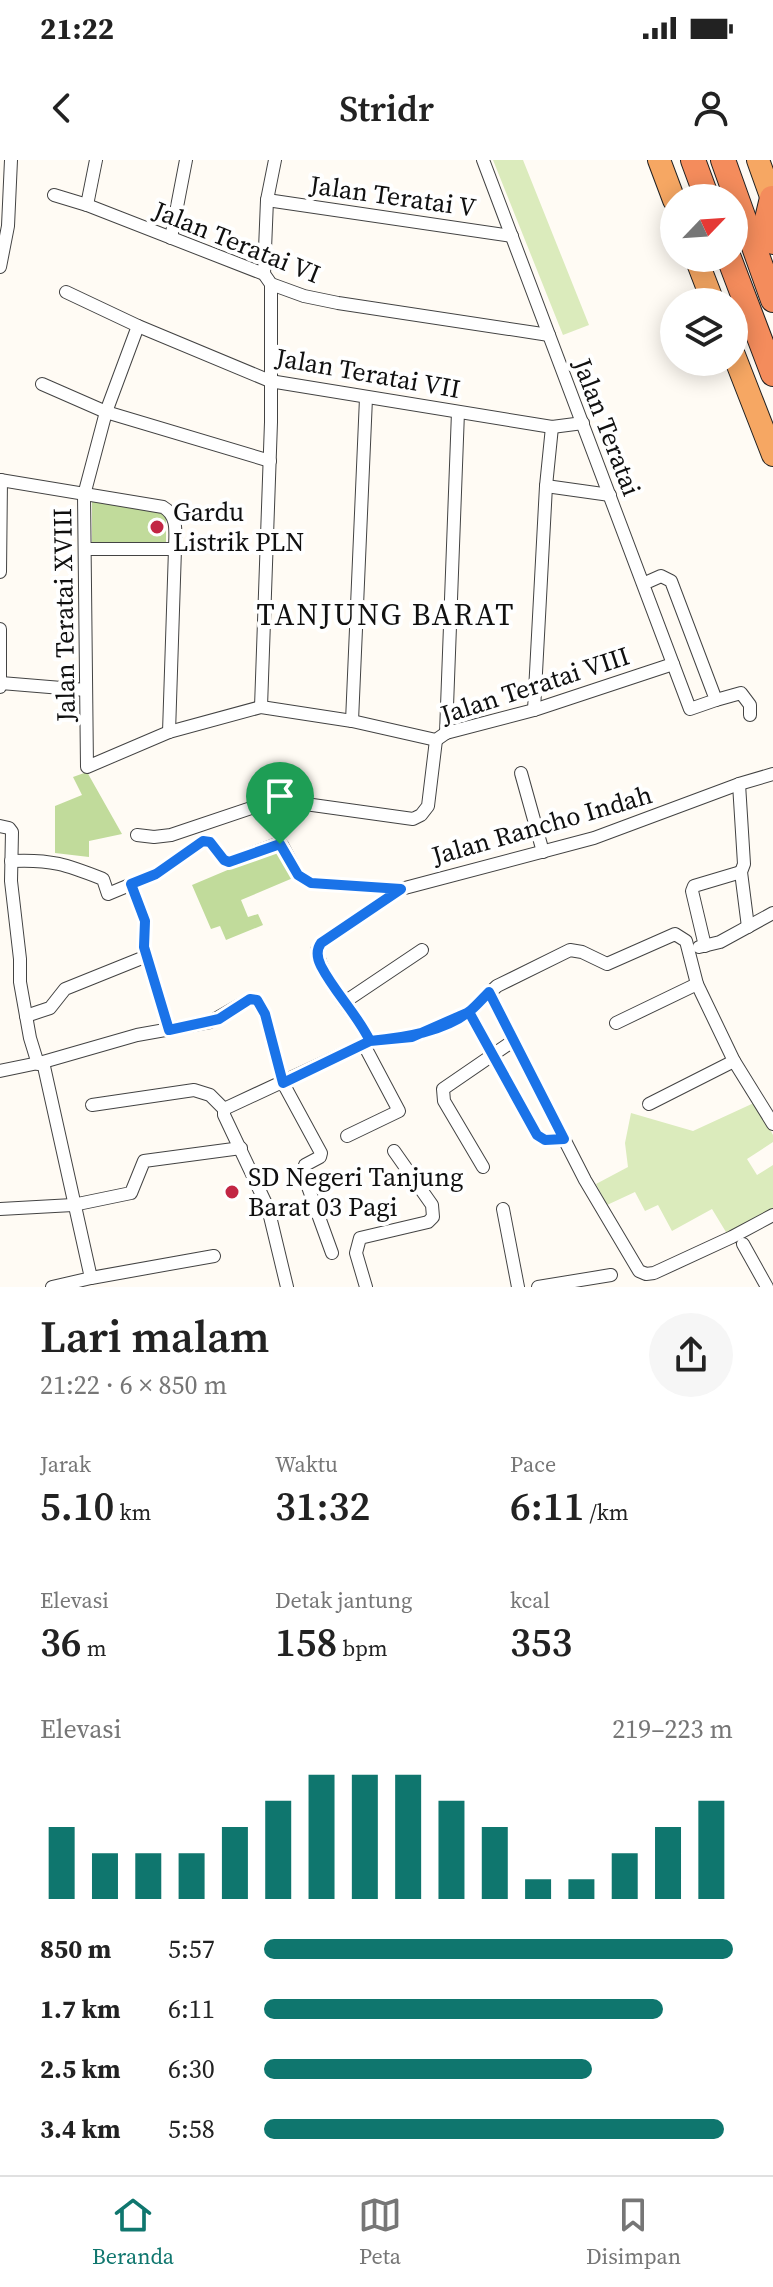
<!DOCTYPE html>
<html lang="id">
<meta charset="utf-8">
<style>
:root{--surface:#fff;--page:#f6f6f6;--text:#222;--muted:#767676;--line:#e0e0e0;--accent:#0f766e}
body{margin:0;font-family:"Source Serif 4",serif;background:var(--page);color:var(--text);height:100vh;display:flex;flex-direction:column;font-size:30px;white-space:nowrap}
*{box-sizing:border-box;margin:0}
p{font-size:26px;color:var(--muted)}
.icon{flex:none;width:44px;height:44px;fill:none;stroke:currentColor;stroke-width:2;stroke-linecap:round;stroke-linejoin:round}
.map{position:relative;height:1127px;overflow:hidden}
.side{display:flex;flex-direction:column;background:var(--surface);flex:1}
.side>*{flex:none}
.needle{width:52px;rotate:65deg}
.tools{position:absolute;left:660px;top:24px;display:grid;gap:16px}
.tools a{display:grid;place-items:center;width:88px;height:88px;border-radius:50%;background:var(--surface);box-shadow:0 4px 20px #0003;font-size:40px}
.pin{position:absolute;display:grid;place-items:center;width:68px;height:68px;color:#fff;margin:-82px -34px;border-radius:50% 50% 50% 0;rotate:-45deg;box-shadow:0 0 8px #0007}
.pin .icon{rotate:45deg}
.round{display:grid;place-items:center;flex:none;width:84px;height:84px;border-radius:42px;background:var(--page)}
.overview{display:flex;align-items:center;justify-content:space-between;height:136px;padding:0 40px}
h1{font-size:44px;font-weight:600;line-height:60px}
.figures{display:grid;grid-template-columns:repeat(3,1fr);gap:12px;height:136px;padding:8px 40px}
.figures div{display:grid;align-content:center}
.figures b{font-size:40px;font-weight:600}
.figures small{font-size:22px;font-weight:400}
.figures p{font-size:22px}
.chart{height:224px;padding:16px 40px}
.chart p{display:flex;justify-content:space-between}
.chart svg{width:100%;height:144px;margin-top:8px;stroke:var(--accent);stroke-width:6}
ul{padding:0 40px;list-style:none;font-size:26px}
li{display:grid;grid-template-columns:128px 96px 1fr;align-items:center;height:60px}
li i{height:20px;border-radius:10px;background:var(--accent)}
.status{display:flex;justify-content:space-between;align-items:center;height:56px;padding:0 40px;background:var(--surface);direction:ltr}
.status svg{height:22px;fill:currentColor}
header{display:flex;justify-content:space-between;align-items:center;height:104px;padding:0 40px;background:var(--surface);font-size:36px;font-weight:600}
.menu{display:flex;justify-content:space-around;align-items:center;height:112px;border-top:2px solid var(--line);background:var(--surface);font-size:22px;color:var(--muted)}
.menu a{display:grid;justify-items:center;gap:4px}
.menu .active{color:var(--accent)}
.map>svg:first-child{display:block}
</style>
<div class="status"><b>21:22</b><svg viewBox="0 0 49 12"><path d="M0 12V9h3v3zM5 12V6h3v6zM10 12V3h3v9zM15 12V0h3v12zM26 1h20v11H26zM47 4h2v5h-2z"/></svg></div>
<header><svg class="icon" aria-label="back" viewBox="0 0 24 24"><path d="M15 5l-7 7 7 7"/></svg>Stridr<svg class="icon" aria-label="person" viewBox="0 0 24 24"><circle cx="12" cy="8" r="4"/><path d="M4 21q1-7 8-7t8 7"/></svg></header>
<div class="map">
<svg width="773" height="1127" viewBox="0 0 773 1127">
<rect width="100%" height="100%" fill="#fffbf4"/>
<!-- green -->
<g fill="#dbebbc">
<polygon points="493,0 523,0 589,165 563,175"/>
<polygon points="756,942 773,975 773,982 747,999 757,1015 773,1005 773,1049 729,1077 712,1049 672,1071 658,1045 645,1051 635,1032 607,1045 596,1024 628,1007 625,983 631,953 693,971"/>
</g>
<!-- forest -->
<g fill="#c1db9b">
<polygon points="92,340 166,350 166,388 92,382"/>
<polygon points="87,612 122,674 89,681 89,697 55,693 55,646 82,635 73,617"/>
<polygon points="280,688 293,718 241,740 248,757 258,754 263,765 226,780 220,766 211,769 192,725"/>
</g>
<g fill="none" stroke-linecap="round" stroke-linejoin="round">
<!-- minor casing -->
<g stroke="#434343" stroke-width="14">
<g id="minor">
<polyline points="483,0 690,549 716,540 671,421 661,416 643,424"/>
<polyline points="54,35 87,45 264,114 271,124 304,136 338,143 549,175"/>
<polyline points="267,40 512,76"/>
<polyline points="87,45 96,0"/>
<polyline points="171,78 186,0"/>
<polyline points="0,107 8,66 11,0"/>
<polyline points="264,114 267,40 275,0"/>
<polyline points="66,132 138,166 270,221 552,267 583,263"/>
<polyline points="138,166 106,252 84,335 87,607 169,572 261,547 352,561 436,580 446,573 534,550 673,504"/>
<polyline points="42,224 106,252 270,301"/>
<path d="M 0,320 L 163,347 C 179,356 175,374 175,389 L 169,572"/>
<polyline points="546,326 610,335"/>
<polyline points="85,389 175,389"/>
<polyline points="0,412 1,320"/>
<polyline points="0,469 0,527"/>
<polyline points="1,523 86,530"/>
<polyline points="716,540 741,533 750,545 750,555"/>
<polyline points="261,547 271,262 271,124"/>
<polyline points="534,550 546,326 552,267"/>
<polyline points="352,561 366,238"/>
<polyline points="446,573 458,252"/>
<polyline points="521,613 543,692"/>
<polyline points="739,624 744,704 741,712 748,767"/>
<polyline points="0,666 9,668 12,672 11,721 20,799 20,822 30,878 38,904"/>
<polyline points="137,675 154,677 171,675 263,644 291,642 413,659 421,655 428,646 436,580"/>
<path d="M 11,701 C 52,699 67,705 103,719 L 108,734 L 156,714 L 203,681 L 210,682 L 224,700 L 229,702 L 277,684 L 282,685 L 298,715 L 311,723 L 401,729"/>
<polyline points="131,724 145,761 144,787 169,870"/>
<polyline points="705,786 692,731 694,726 741,712"/>
<polyline points="699,787 720,782 773,753"/>
<polyline points="489,832 585,1020 639,1111 646,1114 654,1113 732,1077 773,1055"/>
<polyline points="346,841 422,790"/>
<polyline points="469,852 537,975 545,980 564,979"/>
<polyline points="26,856 50,848 65,829 147,796"/>
<polyline points="616,863 697,824"/>
<polyline points="370,881 412,877 432,869 469,852 497,826 570,790 582,792 607,804 675,774 686,781 697,824 734,901 773,964"/>
<polyline points="43,902 91,1118 52,1127"/>
<polyline points="0,911 43,902 137,875 210,862 250,839 257,840 265,854 283,923 321,993 320,997 305,1005 303,1013 332,1093"/>
<polyline points="649,944 734,901"/>
<polyline points="92,945 194,930 210,935 224,949"/>
<polyline points="347,976 399,951 364,885"/>
<polyline points="483,1007 444,941 443,929 513,881"/>
<polyline points="0,1049 73,1045 131,1033 144,1001 241,988"/>
<polyline points="503,1049 518,1127"/>
<polyline points="743,1084 767,1127"/>
<polyline points="91,1118 214,1096"/>
<path d="M 287,1127 L 268,1048 L 224,955 L 224,949 L 370,881 C 356,852 321,820 317,790 L 321,783 L 401,729 L 594,678 L 739,624 L 773,614"/>
<polyline points="366,1127 356,1093 360,1078 428,1062 433,1057 432,1045 394,991"/>
<polyline points="538,1127 611,1115"/>
</g>
</g>
<!-- trunk casing -->
<g stroke="#212121" stroke-width="24">
<g id="trunk">
<polyline points="659,0 674,40"/>
<polyline points="758,0 773,42"/>
<polyline points="696,98 713,142"/>
<polyline points="734,195 773,295"/>
</g>
</g>
<!-- motorway casing -->
<g stroke="#212121" stroke-width="26">
<g id="motorway">
<polyline points="693,0 707,38"/>
<polyline points="723,0 773,140"/>
<polyline points="772,38 767,59 773,82"/>
<polyline points="729,98 773,214"/>
</g>
</g>
<!-- minor -->
<use href="#minor" stroke="#fff" stroke-width="12"/>
<!-- trunk -->
<use href="#trunk" stroke="#f6a763" stroke-width="22"/>
<!-- motorway -->
<use href="#motorway" stroke="#f48c5c" stroke-width="24"/>
</g>
<g fill="none" stroke-linecap="round" stroke-linejoin="round">
<!-- route casing -->
<g stroke="#fff" stroke-width="16">
<path id="route" d="M 280,684 L 229,702 L 224,700 L 210,682 L 203,681 L 156,714 L 131,724 L 145,761 L 144,787 L 169,870 L 219,859 L 250,839 L 257,840 L 265,854 L 283,923 L 370,881 L 412,877 L 469,852 L 537,975 L 545,980 L 564,979 L 489,832 C 483,838 477,845 471,850 C 445,872 402,878 370,881 C 357,854 335,833 321,806 C 317,798 316,790 321,783 L 401,729 L 311,723 L 298,715 L 280,684"/>
</g>
<!-- route -->
<use href="#route" stroke="#1a73e8" stroke-width="10"/>
</g>
<!-- markers -->
<g fill="#c22644" stroke="#fff" stroke-width="3">
<circle cx="157" cy="367" r="8"/>
<circle cx="232" cy="1032" r="8"/>
</g>
<g text-anchor="middle" stroke-width="8" stroke-linejoin="round" paint-order="stroke">
<!-- street labels -->
<g font-size="26" fill="#101010" stroke="#fff">
<text transform="translate(393 36) rotate(8)" y="9">Jalan Teratai V</text>
<text transform="translate(237 82) rotate(22)" y="9">Jalan Teratai VI</text>
<text transform="translate(368 213) rotate(10)" y="9">Jalan Teratai VII</text>
<text transform="translate(607 267) rotate(69)" y="9">Jalan Teratai</text>
<text transform="translate(64 455) rotate(-91)" y="9">Jalan Teratai XVIII</text>
<text transform="translate(535 525) rotate(-18)" y="9">Jalan Teratai VIII</text>
<text transform="translate(542 665) rotate(-16)" y="9">Jalan Rancho Indah</text>
</g>
<!-- poi labels -->
<g font-size="26" fill="#101010" stroke="#fff" text-anchor="start">
<text x="173" y="361">Gardu<tspan x="173" dy="30">Listrik PLN</tspan></text>
<text x="248" y="1026">SD Negeri Tanjung<tspan x="248" dy="30">Barat 03 Pagi</tspan></text>
</g>
<!-- quarter labels -->
<g font-size="30" letter-spacing="2" fill="#101010" stroke="#fff">
<text x="386" y="465">TANJUNG BARAT</text>
</g>
</g>
</svg>
<div class="tools">
<a><svg class="needle" viewBox="-14 -14 28 28"><path d="M0-13l5 13h-10z" fill="#e53935"/><path d="M0 13l5-13h-10z" fill="#767676"/></svg></a>
<a><svg class="icon" aria-label="layers" viewBox="0 0 24 24"><path d="M12 4l9 5-9 5-9-5zM3 14l9 5 9-5"/></svg></a>
</div>
<div class="pin" style="left:280px;top:684px;background:#1e9e55"><svg class="icon" aria-label="arrive" viewBox="0 0 24 24"><path d="M6 21V4h12l-3 4 3 4H6"/></svg></div>
</div>
<section class="side">
<div class="overview"><div><h1>Lari malam</h1><p>21:22 · 6 × 850 m</p></div><a class="round"><svg class="icon" aria-label="share" viewBox="0 0 24 24"><path d="M12 15V3M7 8l5-5 5 5M5 13v7h14v-7"/></svg></a></div>
<div class="figures">
<div><p>Jarak</p><b>5.10<small> km</small></b></div>
<div><p>Waktu</p><b>31:32</b></div>
<div><p>Pace</p><b>6:11<small> /km</small></b></div>
</div>
<div class="figures">
<div><p>Elevasi</p><b>36<small> m</small></b></div>
<div><p>Detak jantung</p><b>158<small> bpm</small></b></div>
<div><p>kcal</p><b>353</b></div>
</div>
<div class="chart"><p><span>Elevasi</span>219–223 m</p>
<svg viewBox="0 0 160 44" preserveAspectRatio="none"><path d="M5 44V22M15 44V30M25 44V30M35 44V30M45 44V22M55 44V14M65 44V6M75 44V6M85 44V6M95 44V14M105 44V22M115 44V38M125 44V38M135 44V30M145 44V22M155 44V14"/></svg>
</div>
<ul>
<li><b>850 m</b>5:57<i style="width:100%"></i></li>
<li><b>1.7 km</b>6:11<i style="width:85%"></i></li>
<li><b>2.5 km</b>6:30<i style="width:70%"></i></li>
<li><b>3.4 km</b>5:58<i style="width:98%"></i></li>
</ul>
</section>
<nav class="menu">
<a class="active"><svg class="icon" aria-label="home" viewBox="0 0 24 24"><path d="M3 11l9-7 9 7M6 9v11h12V9"/></svg>Beranda</a>
<a><svg class="icon" aria-label="map" viewBox="0 0 24 24"><path d="M3 6l6-2 6 2 6-2v14l-6 2-6-2-6 2zM9 4v14M15 6v14"/></svg>Peta</a>
<a><svg class="icon" aria-label="saved" viewBox="0 0 24 24"><path d="M7 4h10v16l-5-4-5 4z"/></svg>Disimpan</a>
</nav>
